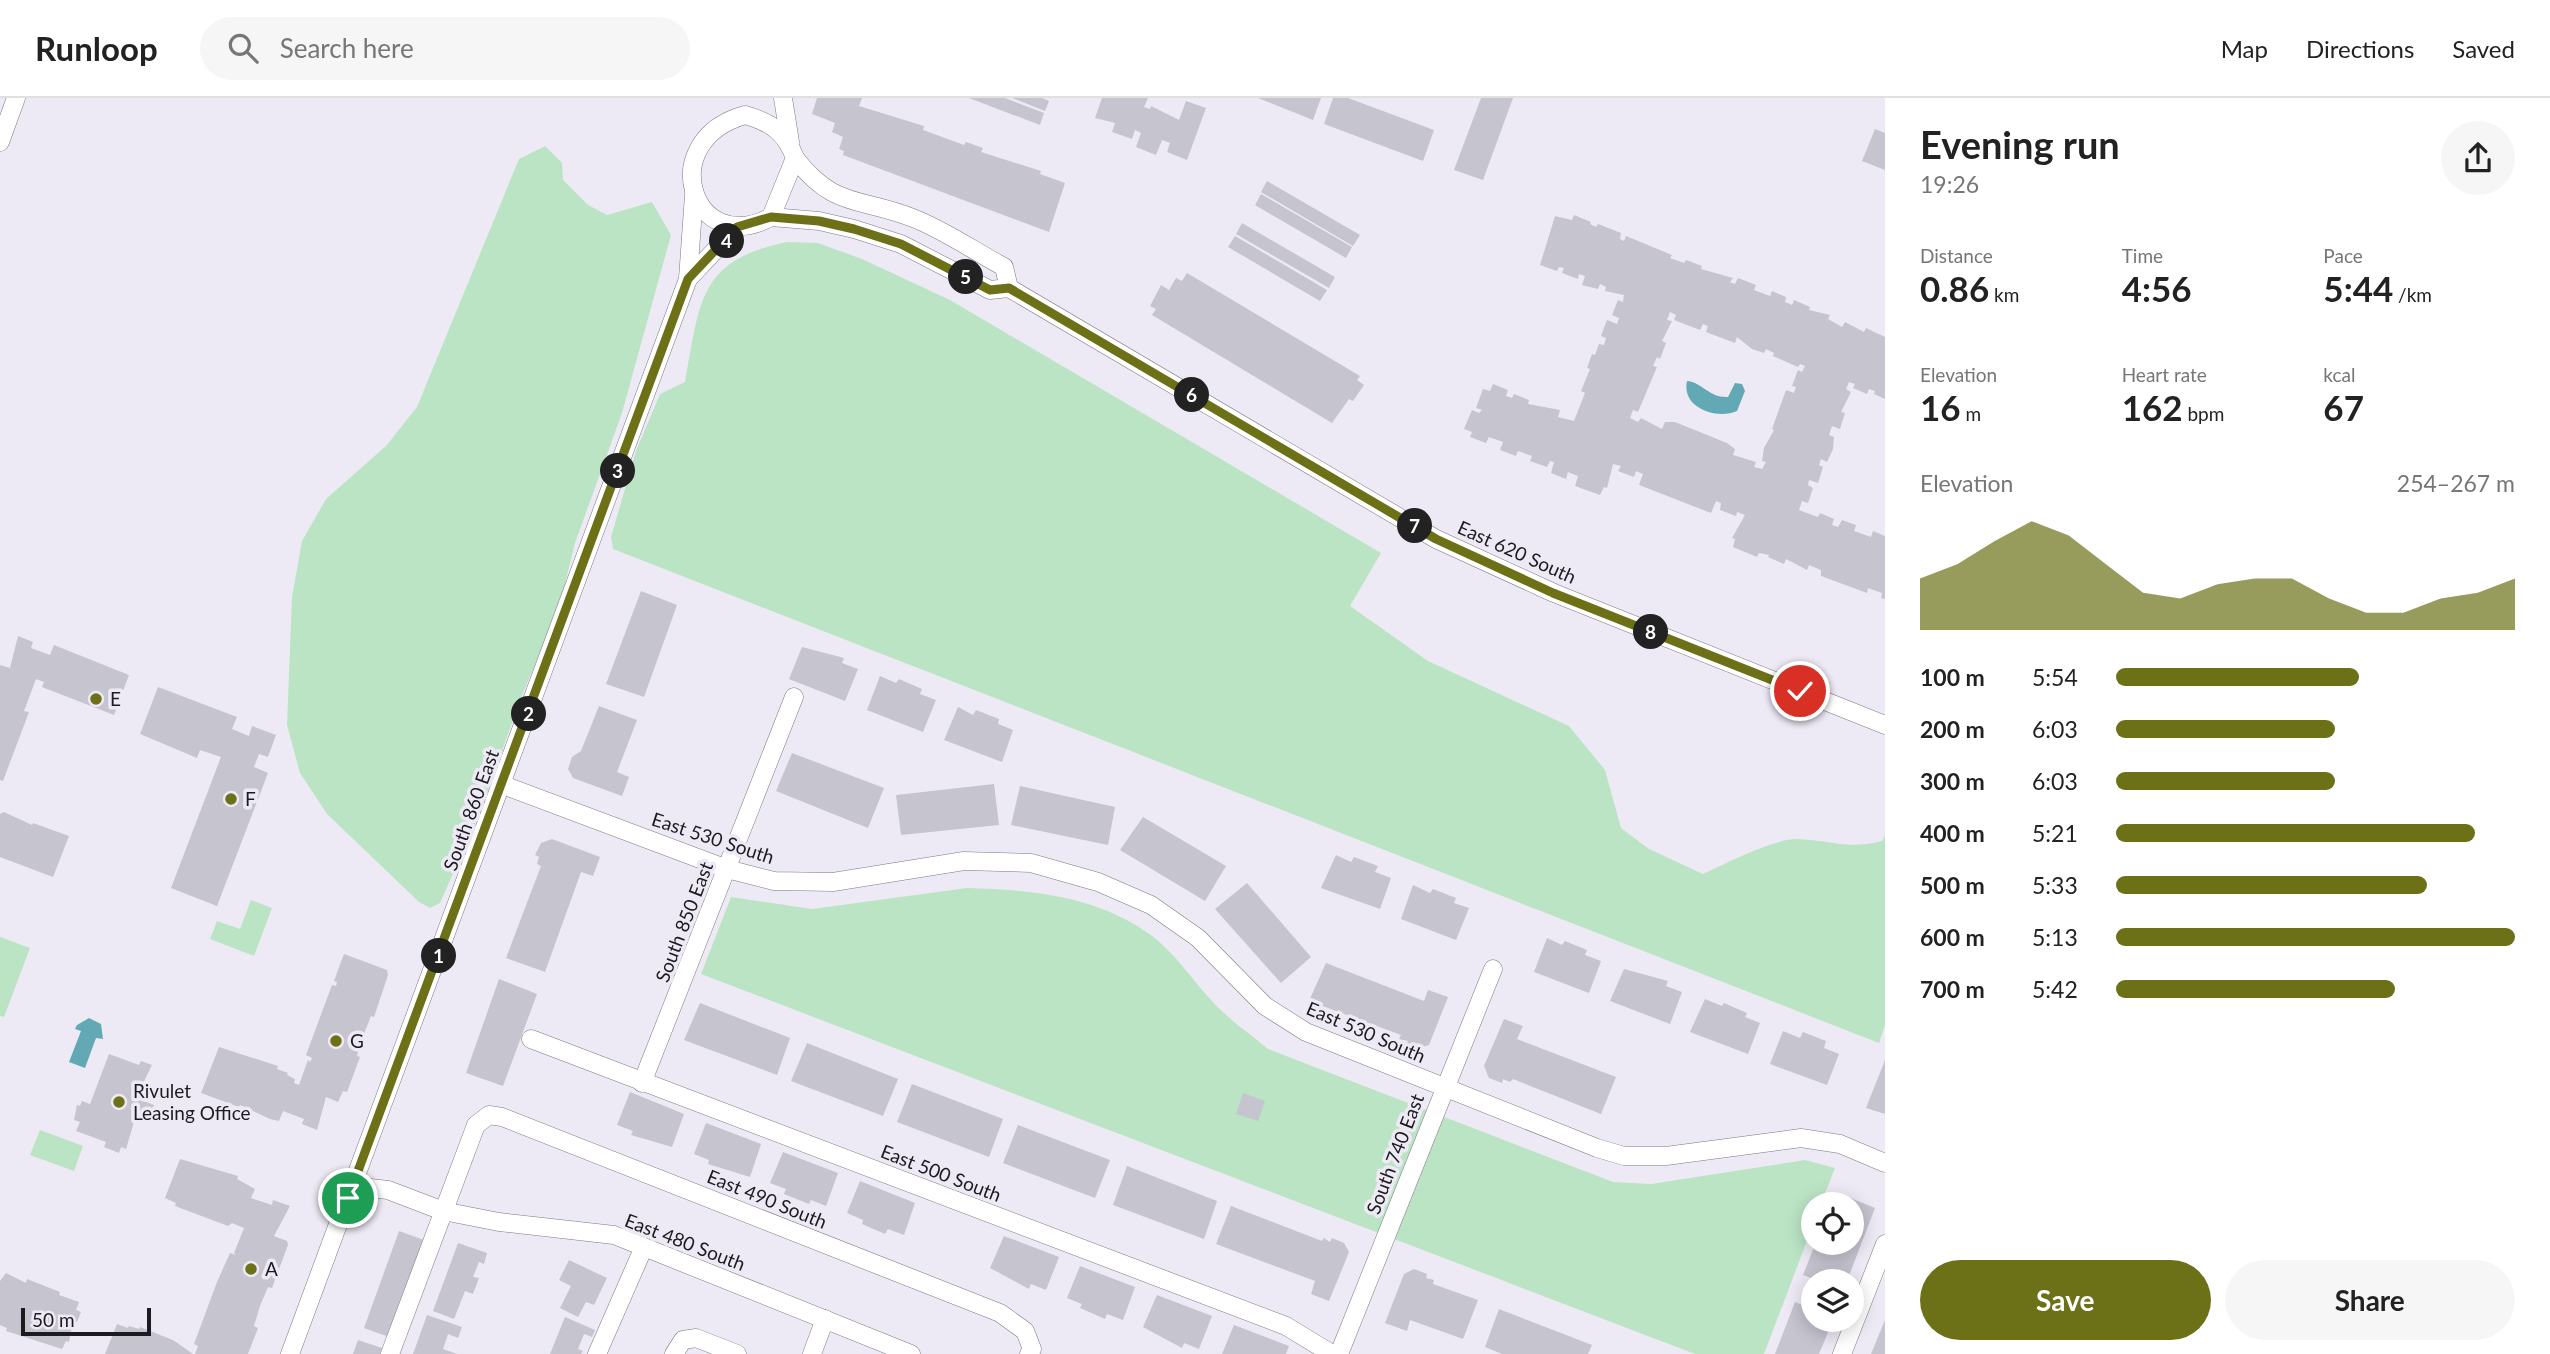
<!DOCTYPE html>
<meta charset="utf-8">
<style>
:root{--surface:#fff;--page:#f6f6f6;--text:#222;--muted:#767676;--line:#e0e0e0;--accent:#6c7118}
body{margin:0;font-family:Lato,sans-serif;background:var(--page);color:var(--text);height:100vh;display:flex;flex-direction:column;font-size:26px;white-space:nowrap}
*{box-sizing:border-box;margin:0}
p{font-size:23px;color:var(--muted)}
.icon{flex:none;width:38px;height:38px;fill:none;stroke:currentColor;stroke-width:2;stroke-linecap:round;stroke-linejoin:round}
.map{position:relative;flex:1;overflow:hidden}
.panel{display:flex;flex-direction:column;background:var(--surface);width:665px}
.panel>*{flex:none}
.tools{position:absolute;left:1801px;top:1094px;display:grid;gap:14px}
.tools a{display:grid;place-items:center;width:63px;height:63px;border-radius:50%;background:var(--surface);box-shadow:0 4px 18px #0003;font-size:35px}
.scale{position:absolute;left:21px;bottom:18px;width:130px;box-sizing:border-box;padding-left:7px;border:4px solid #1c1b1f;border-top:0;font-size:19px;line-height:24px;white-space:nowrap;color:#1c1b1f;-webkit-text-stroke:5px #eeeaf5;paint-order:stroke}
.pin{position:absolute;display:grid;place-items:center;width:60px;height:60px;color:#fff;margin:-30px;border:4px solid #fff;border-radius:50%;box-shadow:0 2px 7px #0007}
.km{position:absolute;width:35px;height:35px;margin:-18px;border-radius:50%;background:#222;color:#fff;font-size:19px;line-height:35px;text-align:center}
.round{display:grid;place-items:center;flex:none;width:74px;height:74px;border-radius:37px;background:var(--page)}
.head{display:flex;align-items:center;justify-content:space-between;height:119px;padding:0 35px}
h1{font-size:38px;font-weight:700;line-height:52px}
.metrics{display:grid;grid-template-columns:repeat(3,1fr);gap:10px;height:119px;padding:7px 35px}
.metrics div{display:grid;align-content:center}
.metrics b{font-size:35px;font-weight:700}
.metrics small{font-size:19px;font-weight:400}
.metrics p{font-size:19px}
.chart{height:196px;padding:14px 35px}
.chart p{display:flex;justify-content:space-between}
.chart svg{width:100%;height:126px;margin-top:7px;fill:var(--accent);opacity:.7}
.cta{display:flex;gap:14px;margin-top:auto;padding:14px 35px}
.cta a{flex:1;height:80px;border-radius:42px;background:var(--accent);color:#fff;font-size:28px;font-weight:700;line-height:80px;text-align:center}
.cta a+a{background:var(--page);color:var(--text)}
ul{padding:0 35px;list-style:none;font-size:23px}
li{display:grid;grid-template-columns:112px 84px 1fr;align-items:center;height:52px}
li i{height:18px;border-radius:9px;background:var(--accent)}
header{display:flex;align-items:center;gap:42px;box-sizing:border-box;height:98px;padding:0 35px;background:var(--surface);border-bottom:2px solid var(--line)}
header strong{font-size:33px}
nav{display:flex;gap:38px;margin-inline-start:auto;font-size:24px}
.search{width:490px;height:63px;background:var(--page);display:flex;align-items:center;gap:18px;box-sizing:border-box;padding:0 24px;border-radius:38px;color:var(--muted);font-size:26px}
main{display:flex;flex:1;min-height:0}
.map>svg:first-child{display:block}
</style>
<header>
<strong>Runloop</strong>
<div class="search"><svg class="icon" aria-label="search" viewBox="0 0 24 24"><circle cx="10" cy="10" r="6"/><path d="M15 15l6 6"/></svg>Search here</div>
<nav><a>Map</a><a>Directions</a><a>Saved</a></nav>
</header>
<main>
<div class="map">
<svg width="1885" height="1256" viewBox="0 0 1885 1256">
<rect width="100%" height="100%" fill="#eeeaf5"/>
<!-- green -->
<g fill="#bbe4c5">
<polygon points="545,48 562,65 563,82 588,107 607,117 652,104 671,137 622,315 575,445 559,510 520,602 482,710 440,805 430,810 419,804 327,716 300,675 287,627 292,499 302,443 326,401 386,348 417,309 519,61"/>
<path d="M 787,144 L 818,145 L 862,161 L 950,202 L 1381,455 L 1350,508 L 1428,563 L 1569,628 L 1605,672 L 1621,730 L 1649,751 L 1703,776 C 1724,766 1774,741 1796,741 C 1829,742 1847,752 1882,743 L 1885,737 L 1885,927 L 1879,945 L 613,451 L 611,439 L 636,353 L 660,296 L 685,284 C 700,206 697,162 787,144 Z"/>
<path d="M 967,790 C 1031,792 1094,797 1148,835 C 1178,856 1196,889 1222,913 C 1236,927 1253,938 1268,951 L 1613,1084 L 1651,1086 L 1805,1062 L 1835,1070 L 1821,1106 L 1813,1106 L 1813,1127 L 1764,1256 L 1695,1256 L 701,876 L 731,799 L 812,811 Z"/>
<polygon points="251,802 272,810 254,858 210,841 217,823 240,831"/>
<polygon points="0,839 30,850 4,919 0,918"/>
<polygon points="40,1032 83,1048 74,1073 30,1057"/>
</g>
<!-- water -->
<g fill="#63a9b5">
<path d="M 1687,283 C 1702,284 1709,300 1728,299 L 1735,285 L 1742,286 L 1745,293 L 1737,313 C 1717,322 1681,310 1687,283 Z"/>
<polygon points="89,920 101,926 103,941 96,940 85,970 69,964 81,933 75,931 77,927"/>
</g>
<!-- building -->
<g fill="#c5c4cf" fill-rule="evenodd">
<polygon points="817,0 862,0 859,8 924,28 923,32 964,47 966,44 983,50 981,54 1041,73 1040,76 1065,85 1049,134 843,57 844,53 839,51 843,39 832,34 835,25 812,16"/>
<polygon points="969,0 1005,0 1044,15 1040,27"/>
<polygon points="1012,0 1042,0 1049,3 1045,13"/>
<polygon points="1102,0 1148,0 1144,9 1150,11 1151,8 1179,22 1186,3 1206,10 1187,62 1167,54 1170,45 1162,42 1156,57 1136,49 1141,35 1135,32 1132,41 1112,34 1115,25 1095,20"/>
<polygon points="1258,0 1321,0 1313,22"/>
<polygon points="1333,0 1348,0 1434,32 1423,63 1324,26"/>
<polygon points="1481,0 1513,0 1483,82 1454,72"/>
<polygon points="1875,31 1885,35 1885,72 1862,63"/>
<polygon points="1267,83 1360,137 1353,148 1261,94"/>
<polygon points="1261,96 1352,149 1346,160 1255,107"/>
<path d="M 1574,117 L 1591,124 L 1590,126 L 1596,129 L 1598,126 L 1621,135 L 1620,141 L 1624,143 L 1626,138 L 1672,157 L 1670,160 L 1684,165 L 1686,162 L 1702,168 L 1701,171 L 1733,180 L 1730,184 L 1735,186 L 1738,180 L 1756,187 L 1754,192 L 1770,198 L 1772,193 L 1786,199 L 1785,204 L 1792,207 L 1794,202 L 1810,209 L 1809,212 L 1830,217 L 1828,221 L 1842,229 L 1845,224 L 1864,234 L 1866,230 L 1885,239 L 1885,301 L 1874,296 L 1875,293 L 1869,291 L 1867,296 L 1853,290 L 1855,286 L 1849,284 L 1846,291 L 1851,294 L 1841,314 L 1845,315 L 1840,331 L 1832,328 L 1829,337 L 1834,339 L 1833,351 L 1827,364 L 1821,361 L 1819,367 L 1823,369 L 1818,385 L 1809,382 L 1808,387 L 1813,390 L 1808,405 L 1802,403 L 1799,412 L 1818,419 L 1820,415 L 1834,421 L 1832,427 L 1838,429 L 1842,422 L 1856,427 L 1854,433 L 1871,439 L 1873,433 L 1885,438 L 1885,501 L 1881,500 L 1882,495 L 1868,490 L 1867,495 L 1821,478 L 1821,472 L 1809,467 L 1807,472 L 1786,461 L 1784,466 L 1768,459 L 1769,457 L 1759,455 L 1757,459 L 1733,449 L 1735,441 L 1732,440 L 1745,417 L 1737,414 L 1736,418 L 1720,412 L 1721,405 L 1716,403 L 1711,415 L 1639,387 L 1643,376 L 1636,373 L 1634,379 L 1618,373 L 1621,368 L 1613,366 L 1607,390 L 1604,389 L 1600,397 L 1575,388 L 1578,378 L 1568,374 L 1566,381 L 1551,375 L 1554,364 L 1550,363 L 1547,369 L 1530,363 L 1532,358 L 1518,353 L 1516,358 L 1500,352 L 1503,344 L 1489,339 L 1486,345 L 1470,339 L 1472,334 L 1464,331 L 1472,312 L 1479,315 L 1482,312 L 1476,310 L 1483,291 L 1490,293 L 1493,286 L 1508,292 L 1506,298 L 1512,300 L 1514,296 L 1529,302 L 1528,306 L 1560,312 L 1558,319 L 1574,323 L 1585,295 L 1581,293 L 1590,271 L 1587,270 L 1592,256 L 1595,257 L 1599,246 L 1604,247 L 1606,240 L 1601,238 L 1607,222 L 1617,226 L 1619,220 L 1612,217 L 1618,202 L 1623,204 L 1624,197 L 1605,193 L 1606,189 L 1600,186 L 1598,191 L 1582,187 L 1585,178 L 1579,176 L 1578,181 L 1562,175 L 1564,170 L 1559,169 L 1557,173 L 1540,167 L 1555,118 L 1572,122 ZM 1670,214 L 1676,217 L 1674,222 L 1700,232 L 1703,226 L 1708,228 L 1706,234 L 1735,245 L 1737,239 L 1752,251 L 1764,255 L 1766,251 L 1774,255 L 1773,258 L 1798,269 L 1800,266 L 1805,268 L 1802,274 L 1798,272 L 1792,288 L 1796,289 L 1794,295 L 1786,292 L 1772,331 L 1774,332 L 1764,350 L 1762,363 L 1766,364 L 1762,371 L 1754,369 L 1756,364 L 1733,357 L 1735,351 L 1727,345 L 1675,324 L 1665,324 L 1662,331 L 1641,320 L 1638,324 L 1630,320 L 1633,312 L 1638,314 L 1657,269 L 1653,268 L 1657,259 L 1660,261 L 1666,245 L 1662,243 L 1672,223 L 1667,222 Z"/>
<polygon points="1242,125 1335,179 1329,190 1236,136"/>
<polygon points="1235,138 1327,192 1320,203 1228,149"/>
<polygon points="1187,175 1360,278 1357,282 1364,287 1353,303 1349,301 1332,325 1152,217 1156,211 1150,208 1161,187 1169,192 1176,180 1182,183"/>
<polygon points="641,493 677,507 644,599 606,586"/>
<polygon points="18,538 33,544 31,550 50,557 54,547 129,577 114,617 42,589 44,584 36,581 24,613 29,614 3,683 0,682 0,567 10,570"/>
<polygon points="802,549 844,560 842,565 858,571 845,603 789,581"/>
<polygon points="880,578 896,585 899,581 922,591 920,596 936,602 923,634 867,612"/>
<polygon points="158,589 237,619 232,631 249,638 252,628 276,637 268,659 259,656 254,669 268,675 217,808 171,790 221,659 200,652 197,660 140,636"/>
<polygon points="599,608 637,622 617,674 629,679 622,698 573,680 568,671 572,659 581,653"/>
<polygon points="958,609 973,617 976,612 999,621 998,626 1013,632 1002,664 944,642"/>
<polygon points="792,655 884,690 868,730 776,693"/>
<polygon points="994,686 999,727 901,737 896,697"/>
<polygon points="1020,688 1115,709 1108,747 1011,727"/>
<polygon points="4,714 32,727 33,725 69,738 53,779 0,759 0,716"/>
<polygon points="1143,719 1226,768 1205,803 1120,752"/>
<polygon points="552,741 600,759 593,778 581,774 545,874 506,860 541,768 537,766 539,759 535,757 541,745"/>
<polygon points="1336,757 1351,764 1354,759 1378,768 1375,774 1391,780 1380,811 1321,790"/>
<polygon points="1247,785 1311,859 1281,885 1215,811"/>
<polygon points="1413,787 1430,795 1433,791 1456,800 1454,805 1469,810 1456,842 1401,821"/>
<polygon points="1547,840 1562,847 1565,843 1587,852 1585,857 1601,863 1589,895 1534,874"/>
<polygon points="344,856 387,872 388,877 374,919 371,918 360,946 357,958 360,959 347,994 343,993 338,1004 326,999 317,1032 302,1026 304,1021 283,1013 279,1023 270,1021 240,1007 239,1009 201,995 219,949 278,968 277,971 288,975 287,977 295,981 294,985 299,987 308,962 310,964 312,960 306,957 332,887 336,888 337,884 334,883"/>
<polygon points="1326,865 1424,903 1428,892 1448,899 1429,947 1416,951 1406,947 1408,943 1399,941 1401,937 1309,903"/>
<polygon points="1624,871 1668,883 1666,888 1682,894 1670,926 1610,903"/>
<polygon points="499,881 537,896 503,988 466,975"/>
<polygon points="1705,901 1722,908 1724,905 1747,915 1745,919 1760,925 1748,956 1690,934"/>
<polygon points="700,905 790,940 777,977 684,942"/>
<polygon points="1504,921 1523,928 1517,941 1616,979 1601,1016 1513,981 1510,984 1503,981 1502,985 1489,980 1484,968"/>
<polygon points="1783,933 1800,940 1803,934 1826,943 1824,950 1839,956 1827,987 1770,966"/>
<polygon points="807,945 898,981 883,1018 791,983"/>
<polygon points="109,956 139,967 141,963 152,967 136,1000 154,1007 150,1019 137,1014 126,1051 121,1049 119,1055 104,1049 106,1044 76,1033 80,1024 74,1022 77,1007 80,1008 82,1003 90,1006"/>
<polygon points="1885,962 1885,1016 1866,1010"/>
<polygon points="912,986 1003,1021 989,1059 897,1024"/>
<polygon points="630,994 684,1016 672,1049 631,1037 633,1033 617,1027"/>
<polygon points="1243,995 1265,1003 1258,1023 1236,1016"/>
<polygon points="706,1025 761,1046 750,1079 708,1066 709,1062 694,1056"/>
<polygon points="1018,1027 1110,1062 1095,1100 1003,1065"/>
<polygon points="783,1054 838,1075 826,1108 811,1102 809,1106 784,1096 786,1091 770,1085"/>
<polygon points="180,1061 238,1078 237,1081 255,1091 251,1100 272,1107 273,1102 290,1108 274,1138 287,1143 288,1147 272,1190 268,1189 260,1208 254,1228 258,1230 248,1256 195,1256 198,1248 194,1246 217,1184 230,1155 236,1157 234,1155 244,1130 232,1125 228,1128 175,1108 176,1105 165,1100"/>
<polygon points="1127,1068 1217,1103 1204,1141 1113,1107"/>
<polygon points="860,1083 915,1105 904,1137 888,1131 885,1136 862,1126 863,1122 847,1115"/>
<polygon points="1836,1094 1875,1110 1847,1183 1819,1183 1803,1177 1816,1144 1852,1144 1852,1106 1831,1106"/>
<polygon points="1231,1108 1322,1143 1324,1140 1330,1144 1332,1140 1344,1145 1349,1154 1329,1203 1311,1196 1315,1183 1216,1146"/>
<polygon points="399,1133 424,1142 389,1239 364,1230"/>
<polygon points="1004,1138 1059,1159 1046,1192 1031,1186 1029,1191 990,1170"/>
<polygon points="458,1145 487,1155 484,1166 479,1164 473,1179 479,1180 473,1196 465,1193 454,1221 433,1213"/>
<polygon points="569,1162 607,1180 594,1207 586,1204 578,1219 560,1210 571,1188 559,1182"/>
<polygon points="1080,1168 1135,1189 1123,1222 1107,1216 1105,1221 1080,1210 1082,1206 1067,1200"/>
<polygon points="1414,1171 1427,1176 1426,1180 1434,1182 1433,1186 1478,1202 1463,1241 1410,1222 1407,1233 1385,1225 1404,1176"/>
<polygon points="6,1175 26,1185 27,1181 60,1194 59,1197 79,1204 76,1212 81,1214 77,1224 73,1223 69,1244 66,1243 62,1251 6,1233 7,1230 0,1227 0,1183"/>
<polygon points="1157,1197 1212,1218 1199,1251 1184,1245 1182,1250 1143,1229"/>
<polygon points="1795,1204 1813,1211 1813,1222 1833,1222 1819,1256 1775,1256"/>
<polygon points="1499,1211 1592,1247 1588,1256 1502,1256 1485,1249"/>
<polygon points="427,1217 462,1229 458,1240 448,1236 443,1251 457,1256 413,1256"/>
<polygon points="565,1219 595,1232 592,1239 584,1236 578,1251 583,1253 581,1256 550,1256"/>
<polygon points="1885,1222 1885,1256 1871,1256"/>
<polygon points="117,1226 128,1230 129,1228 139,1231 140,1229 173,1242 193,1256 105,1256"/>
<polygon points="1234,1227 1289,1248 1286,1256 1222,1256"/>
<polygon points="358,1242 382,1250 380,1256 353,1256"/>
</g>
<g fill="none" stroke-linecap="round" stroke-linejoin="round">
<!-- minor casing -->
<g stroke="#7c7982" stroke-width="19">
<g id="minor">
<polyline points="783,0 790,44"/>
<path d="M 745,17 C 771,24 786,35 795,60 L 771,119 C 693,161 653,43 745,17 Z"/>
<polyline points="0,44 16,0"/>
<path d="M 795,60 C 834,111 860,99 913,120 C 944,132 974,153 1004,169 L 1009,190"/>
<polyline points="771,119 819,123 854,131 901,146 990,192 1009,190 1436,441 1554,495 1885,627"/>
<polyline points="688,181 737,129"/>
<polyline points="503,687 727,771 774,783 833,784 964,763 1031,765 1098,784 1151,807 1198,840 1265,908 1306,934 1597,1050 1624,1058 1666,1058 1801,1040 1840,1046 1885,1065"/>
<polyline points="531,941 1286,1228 1332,1256"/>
<polyline points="642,985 794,599"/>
<polyline points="353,1088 388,1092 443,1113 499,1124 614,1137 911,1256"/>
<polyline points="290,1256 688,181 694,97"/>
<polyline points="390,1256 476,1027 489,1017 502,1019 1000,1215 1025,1233 1032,1251 1029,1256"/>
<polyline points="597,1256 643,1151"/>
<polyline points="674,1256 683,1242 696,1240 737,1256"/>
<polyline points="812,1256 825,1221"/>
<polyline points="1339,1256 1493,871"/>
<polyline points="1842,1256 1885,1146"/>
</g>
</g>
<!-- minor -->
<use href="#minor" stroke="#fff" stroke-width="18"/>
</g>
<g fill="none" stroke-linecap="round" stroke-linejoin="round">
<!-- route casing -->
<g stroke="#fff" stroke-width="14">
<polyline id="route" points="348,1100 688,181 737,129 771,119 819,123 854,131 901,146 990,192 1009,190 1436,441 1553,495 1800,593"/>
</g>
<!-- route -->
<use href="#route" stroke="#6c7118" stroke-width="9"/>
</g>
<!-- markers -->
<g fill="#6c7118" stroke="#eeeaf5" stroke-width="2.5">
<circle cx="96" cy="601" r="7"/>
<circle cx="231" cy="701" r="7"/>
<circle cx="336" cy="943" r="7"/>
<circle cx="119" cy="1004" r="7"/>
<circle cx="251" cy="1171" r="7"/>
</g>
<g text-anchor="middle" stroke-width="7" stroke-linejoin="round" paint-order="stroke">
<!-- street labels -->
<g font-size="19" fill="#1c1b1f" stroke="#eeeaf5">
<text transform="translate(1517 454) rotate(24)" y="7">East 620 South</text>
<text transform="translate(471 712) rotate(-70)" y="7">South 860 East</text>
<text transform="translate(713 740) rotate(18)" y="7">East 530 South</text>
<text transform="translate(684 824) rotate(-69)" y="7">South 850 East</text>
<text transform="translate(1366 934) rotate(23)" y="7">East 530 South</text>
<text transform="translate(1395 1056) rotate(-69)" y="7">South 740 East</text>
<text transform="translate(941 1075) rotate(21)" y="7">East 500 South</text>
<text transform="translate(767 1101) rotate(22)" y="7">East 490 South</text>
<text transform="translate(685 1144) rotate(21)" y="7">East 480 South</text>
</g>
<!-- poi labels -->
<g font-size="19" fill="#1c1b1f" stroke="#eeeaf5" text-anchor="start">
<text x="110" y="608">E</text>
<text x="245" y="708">F</text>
<text x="350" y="950">G</text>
<text x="133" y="1000">Rivulet<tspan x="133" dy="22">Leasing Office</tspan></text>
<text x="265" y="1178">A</text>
</g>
</g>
</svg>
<div class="tools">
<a><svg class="icon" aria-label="locate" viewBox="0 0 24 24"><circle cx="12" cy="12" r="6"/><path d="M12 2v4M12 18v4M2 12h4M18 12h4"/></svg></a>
<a><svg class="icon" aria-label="layers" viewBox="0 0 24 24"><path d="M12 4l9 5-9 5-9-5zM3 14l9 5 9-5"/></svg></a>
</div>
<div class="scale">50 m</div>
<div class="pin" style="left:348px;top:1100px;background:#1e9e55"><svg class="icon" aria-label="arrive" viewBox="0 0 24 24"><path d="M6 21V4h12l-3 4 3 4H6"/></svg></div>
<div class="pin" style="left:1800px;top:593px;background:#d93025"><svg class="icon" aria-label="check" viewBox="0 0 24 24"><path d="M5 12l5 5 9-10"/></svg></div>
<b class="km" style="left:439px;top:858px">1</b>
<b class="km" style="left:529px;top:616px">2</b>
<b class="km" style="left:618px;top:373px">3</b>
<b class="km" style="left:727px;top:143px">4</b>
<b class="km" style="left:966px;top:179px">5</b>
<b class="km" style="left:1192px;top:297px">6</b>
<b class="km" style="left:1415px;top:428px">7</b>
<b class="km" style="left:1651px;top:534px">8</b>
</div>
<section class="panel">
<div class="head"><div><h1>Evening run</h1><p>19:26</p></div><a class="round"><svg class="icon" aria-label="share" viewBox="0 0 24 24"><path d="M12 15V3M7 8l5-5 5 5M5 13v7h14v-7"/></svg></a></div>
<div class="metrics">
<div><p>Distance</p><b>0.86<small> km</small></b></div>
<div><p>Time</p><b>4:56</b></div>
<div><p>Pace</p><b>5:44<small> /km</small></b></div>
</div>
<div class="metrics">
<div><p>Elevation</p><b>16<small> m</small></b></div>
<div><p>Heart rate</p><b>162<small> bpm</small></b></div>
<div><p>kcal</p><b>67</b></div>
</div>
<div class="chart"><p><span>Elevation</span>254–267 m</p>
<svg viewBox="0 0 160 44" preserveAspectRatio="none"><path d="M0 44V26L10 21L20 13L30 6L40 11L50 21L60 31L70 33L80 28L90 26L100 26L110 33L120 38L130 38L140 33L150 31L160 26V44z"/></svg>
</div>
<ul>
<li><b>100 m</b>5:54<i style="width:61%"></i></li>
<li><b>200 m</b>6:03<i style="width:55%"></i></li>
<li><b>300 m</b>6:03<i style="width:55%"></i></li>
<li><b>400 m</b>5:21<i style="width:90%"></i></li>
<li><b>500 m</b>5:33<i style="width:78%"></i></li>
<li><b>600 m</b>5:13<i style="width:100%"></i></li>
<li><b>700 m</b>5:42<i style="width:70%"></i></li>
</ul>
<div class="cta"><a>Save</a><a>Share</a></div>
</section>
</main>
